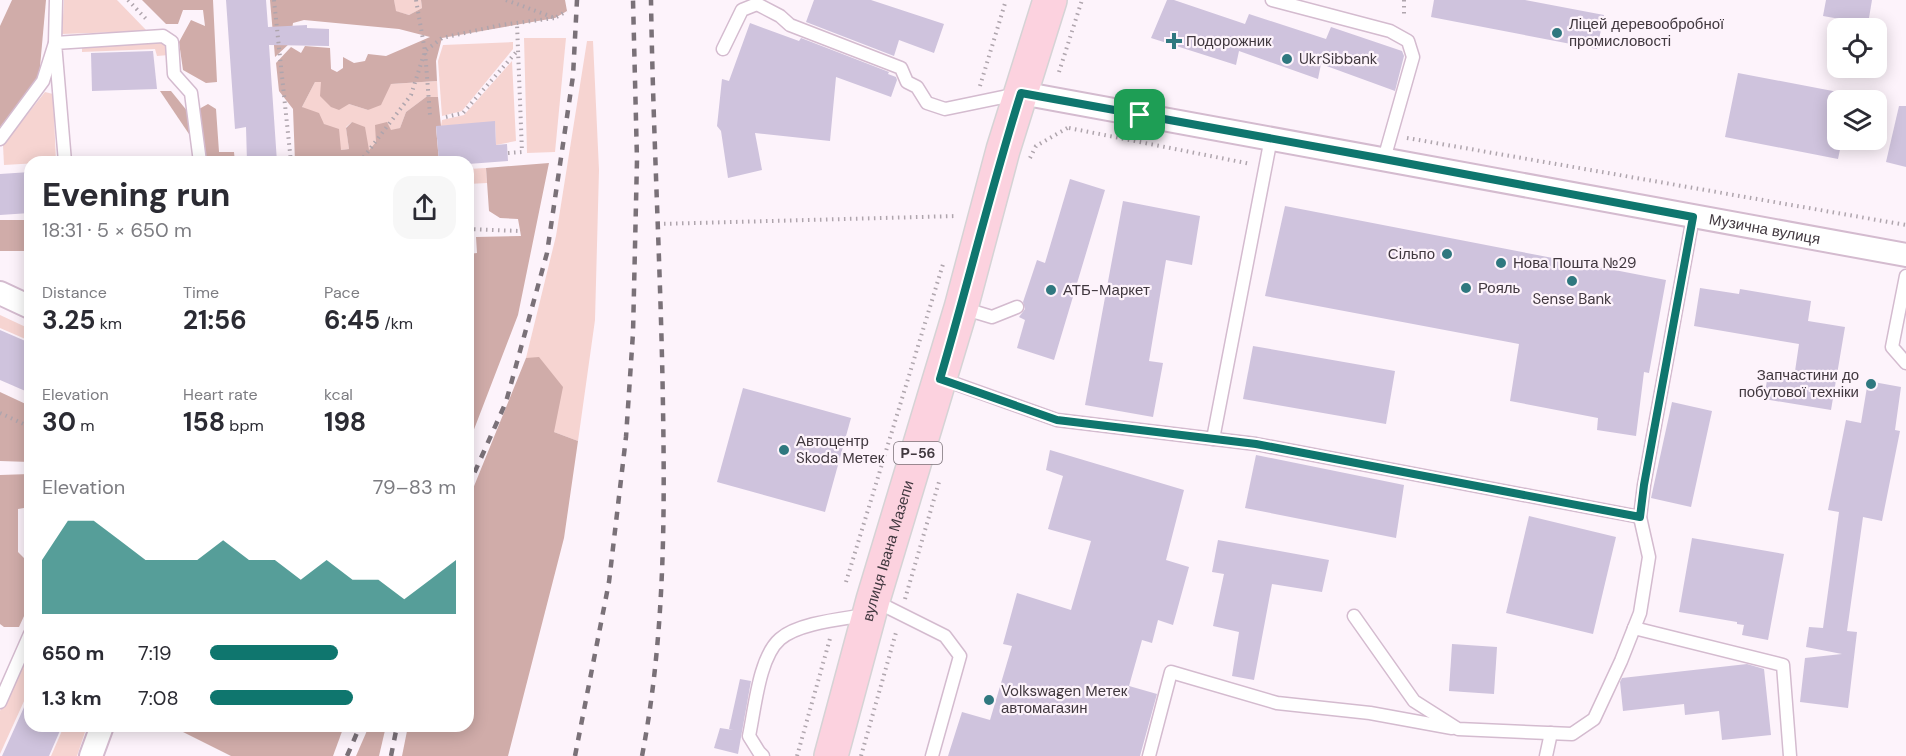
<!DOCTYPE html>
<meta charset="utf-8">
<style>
:root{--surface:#fff;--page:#f7f7f7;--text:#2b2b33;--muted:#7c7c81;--accent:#0f766e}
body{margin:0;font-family:"DM Sans",sans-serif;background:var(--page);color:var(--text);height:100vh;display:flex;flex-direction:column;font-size:22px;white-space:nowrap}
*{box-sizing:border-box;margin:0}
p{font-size:20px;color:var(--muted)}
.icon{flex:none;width:33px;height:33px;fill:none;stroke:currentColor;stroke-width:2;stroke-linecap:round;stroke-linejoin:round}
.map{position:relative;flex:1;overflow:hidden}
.sheet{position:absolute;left:24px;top:156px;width:450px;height:576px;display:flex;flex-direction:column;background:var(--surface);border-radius:18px;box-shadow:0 3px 15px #0003}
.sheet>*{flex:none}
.buttons{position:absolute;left:1827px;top:18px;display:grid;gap:12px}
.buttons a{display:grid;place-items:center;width:60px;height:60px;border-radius:12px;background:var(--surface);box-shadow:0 3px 15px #0003;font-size:30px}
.pin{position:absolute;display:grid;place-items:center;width:51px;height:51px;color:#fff;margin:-26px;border-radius:12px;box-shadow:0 3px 9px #0006}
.round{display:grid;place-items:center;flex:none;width:63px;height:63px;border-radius:18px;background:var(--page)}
.summary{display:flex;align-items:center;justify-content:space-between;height:102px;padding:0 18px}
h1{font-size:33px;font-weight:700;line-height:45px}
.metrics{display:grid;grid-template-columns:repeat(3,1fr);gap:9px;height:102px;padding:6px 18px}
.metrics div{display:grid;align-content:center}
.metrics b{font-size:26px;font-weight:700}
.metrics small{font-size:16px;font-weight:400}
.metrics p{font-size:16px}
.chart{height:168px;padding:12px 18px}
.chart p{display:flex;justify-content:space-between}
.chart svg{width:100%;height:108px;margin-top:6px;fill:var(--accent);opacity:.7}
ul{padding:0 18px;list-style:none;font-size:20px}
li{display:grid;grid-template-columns:96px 72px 1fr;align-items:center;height:45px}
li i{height:15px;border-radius:8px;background:var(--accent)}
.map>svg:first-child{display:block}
</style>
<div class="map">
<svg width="1906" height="756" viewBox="0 0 1906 756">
<rect width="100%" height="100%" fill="#fdf3fb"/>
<!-- green -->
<g fill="#f6d4d1">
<polygon points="64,0 117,0 147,31 62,34"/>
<polygon points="394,0 421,0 422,8 409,15 395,11"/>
<polygon points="524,38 566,38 555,152 527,153"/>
<polygon points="163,40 169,44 169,55 157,56 155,49 82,52 82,45"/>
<polygon points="587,41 593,41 599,170 595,320 578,441 554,432 526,358 556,236"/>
<polygon points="513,42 513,49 462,111 442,116 438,61 443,45"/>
<polygon points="512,61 516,141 496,145 495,122 441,126 442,120 464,115"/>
<path d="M 437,81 L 438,97 L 426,97 L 406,112 L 400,128 C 387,132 377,140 369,150 L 352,122 L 346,127 L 349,149 L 341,150 L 324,124 L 302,107 L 315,82 L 321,82 L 349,104 L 368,110 L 391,84 Z"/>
<polygon points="45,92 53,94 56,162 4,165 3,145"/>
<polygon points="486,168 487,183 468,184 468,169"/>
<polygon points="0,315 30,329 30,341 0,328"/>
<polygon points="30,644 30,688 0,754 0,711"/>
<polygon points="64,726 87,726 77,756 51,756"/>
</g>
<!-- forest -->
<g fill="#d0aca9">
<polygon points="12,0 46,0 39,78 0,127 0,26"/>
<polygon points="142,0 213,0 217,82 206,83 183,70 179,42 191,20 205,26 203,10 183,10 178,24 166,24"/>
<polygon points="270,0 394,0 396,11 409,15 422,8 421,0 565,0 567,11 555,18 442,38 436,61 437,81 391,84 381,105 368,110 349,104 339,110 331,107 320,96 321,82 315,82 302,107 319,113 324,124 339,129 341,150 349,149 346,128 352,122 365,127 369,150 376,142 375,125 387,122 391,130 400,128 406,112 426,97 438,97 441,126 436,127 439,162 295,162 293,109 279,91 276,63 291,47 301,53 305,46 330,48 331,69 337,72 343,68 343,57 354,63 365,61 368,54 386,56 430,37 399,29 304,20 293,23 290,43 275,57"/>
<polygon points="160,91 171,91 188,112 191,137"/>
<polygon points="208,104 216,109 219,152 234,152 235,162 205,162 199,109"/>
<polygon points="549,163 518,315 468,445 468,254 477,253 476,237 521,236 518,219 500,218 489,211 486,168"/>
<rect x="0" y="220" width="30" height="31"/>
<polygon points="539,357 563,387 554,432 578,441 564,538 508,756 402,756 408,726 468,726 468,501 526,358"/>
<polygon points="0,392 30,406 30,462 0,461"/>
<polygon points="30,474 30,507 18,509 18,552 30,564 30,603 19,627 4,627 0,624 0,475"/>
<polygon points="171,726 344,726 333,756 231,756"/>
<polygon points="369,726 386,726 379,756 356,756"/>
</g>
<!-- building -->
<g fill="#cfc3dd">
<polygon points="226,0 266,0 268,27 307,25 307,28 329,29 329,46 269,45 277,162 247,162 246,127 235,129"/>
<polygon points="814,0 871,0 944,24 934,53 899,40 894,56 806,22"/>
<polygon points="1167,0 1174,0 1245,24 1249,14 1326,39 1331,27 1402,51 1404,56 1395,91 1321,64 1318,79 1239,51 1236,65 1151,38"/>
<polygon points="1434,0 1525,0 1604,15 1597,49 1431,17"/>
<polygon points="1826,0 1872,0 1868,24 1823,16"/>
<polygon points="750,23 799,41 801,38 889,72 888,74 896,77 897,80 891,97 836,77 830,141 755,133 762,170 728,178 721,131 717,126 722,79 729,81"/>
<polygon points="153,51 157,89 92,91 91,53"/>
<polygon points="1738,73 1838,92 1838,140 1842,140 1838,159 1725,137"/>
<polygon points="1899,106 1906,106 1906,167 1886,162"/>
<polygon points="495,121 496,145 507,144 508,161 468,164 468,162 439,162 436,126"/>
<polygon points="30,172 30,213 0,215 0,174"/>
<polygon points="1070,179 1105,190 1054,360 1017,348 1025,320 1019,317 1025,309 1023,302 1037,260 1045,263"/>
<polygon points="1123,201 1200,216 1192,265 1166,260 1149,361 1163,363 1153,417 1085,405"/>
<polygon points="1285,206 1666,280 1649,373 1644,372 1636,436 1597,430 1598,418 1510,401 1519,344 1265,296"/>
<polygon points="1700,288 1739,294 1740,289 1811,301 1808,321 1845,327 1831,410 1764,399 1768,374 1794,378 1799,344 1694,326"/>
<polygon points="0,330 30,343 30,393 0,380"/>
<polygon points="1253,346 1395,371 1386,424 1243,399"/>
<polygon points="1868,381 1901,387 1895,430 1900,431 1882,521 1863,517 1847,631 1857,632 1848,708 1800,702 1805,658 1842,654 1806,647 1809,627 1823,628 1839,512 1828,510 1846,420 1861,423"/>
<polygon points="743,388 851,418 825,512 717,482"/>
<polygon points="1672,402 1712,411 1691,507 1651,498"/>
<polygon points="1050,450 1184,490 1166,560 1189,567 1173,625 1158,620 1152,643 1142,640 1129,686 1157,694 1140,756 948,756 962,712 990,720 1012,646 1003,644 1017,593 1071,610 1091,541 1048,529 1063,476 1046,470"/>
<polygon points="1256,455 1404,485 1396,538 1245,508"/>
<polygon points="1529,516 1616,537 1593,634 1506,613"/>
<polygon points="1692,538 1784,554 1768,640 1742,635 1744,625 1737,624 1737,622 1679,612"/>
<polygon points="1218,540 1329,560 1322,592 1272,584 1254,680 1232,676 1239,632 1213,626 1224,574 1212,572"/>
<polygon points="1452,644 1497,647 1494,694 1449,691"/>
<polygon points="1747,664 1764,669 1771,735 1722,740 1719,711 1685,715 1684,704 1623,711 1620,682 1622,678"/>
<polygon points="740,679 751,681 738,754 714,748 720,728 733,730 729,729"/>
<polygon points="30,694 30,726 62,726 49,756 2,756"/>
</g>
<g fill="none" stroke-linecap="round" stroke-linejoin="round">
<!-- service casing -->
<g stroke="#d4bbcf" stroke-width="15">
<g id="service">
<polyline points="1272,0 1390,31 1408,41 1413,57 1384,159"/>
<polyline points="723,49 742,10 757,4 780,16 790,25 901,68 907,82 917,87 927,103 945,109 1017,94"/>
<polyline points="0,139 43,81 55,43 56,0"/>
<polyline points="65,162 55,43 163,36 172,42 174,74 191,93 200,162"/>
<polyline points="1906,276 1892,347 1906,363"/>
<polyline points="962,308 992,317 1017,307"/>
<polyline points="942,379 1057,420 1256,444 1640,517"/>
<polyline points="1213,439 1271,138"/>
<polyline points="873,600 945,636 960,656 932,756"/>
<polyline points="1354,616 1414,701 1458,729 1572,734 1594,719 1621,661 1640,613 1649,557 1640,517 1644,485 1693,217"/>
<polyline points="1634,628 1783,665 1790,756"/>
<polyline points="0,702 30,634"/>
<path d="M 763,756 L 759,752 L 749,736 C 755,708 759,657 780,639 C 798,623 842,619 865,615"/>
<polyline points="1149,756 1171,672 1277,703 1370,713 1452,728"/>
<polyline points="1546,756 1551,733"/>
</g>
</g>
<!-- minor casing -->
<g stroke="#d4bbcf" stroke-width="26">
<g id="minor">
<path id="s1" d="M 1021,93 L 1906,255"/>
<polyline points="0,293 30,307"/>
<polyline points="91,756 102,726"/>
</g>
</g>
<!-- primary casing -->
<g stroke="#d5d3d5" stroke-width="36">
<g id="primary">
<path id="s2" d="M 831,756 L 873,600 L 961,308 L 1003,150 L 1050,0"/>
</g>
</g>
<!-- path -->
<g stroke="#afa5ad" stroke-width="4" stroke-dasharray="1.5 4.5" stroke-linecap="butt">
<polyline points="128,0 148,21"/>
<polyline points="274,0 291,162"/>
<polyline points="416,0 425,51 430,115"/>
<polyline points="506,0 555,18 567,11"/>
<polyline points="1404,0 1404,14"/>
<polyline points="1059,72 1082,0"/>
<polyline points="980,86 1006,0"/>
<polyline points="446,117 463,113 518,50"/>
<polyline points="1069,128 1251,164"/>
<polyline points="1407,138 1906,225"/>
<polyline points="508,153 522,152 517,24"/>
<polyline points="1030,158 1036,146 1069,127"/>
<polyline points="360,162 411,95 425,51 442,38 501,25 555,18"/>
<polyline points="658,224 957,216"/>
<polyline points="468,229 520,231"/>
<polyline points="0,413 30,427"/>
<polyline points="846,582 944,261"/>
<polyline points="905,599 939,482"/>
<polyline points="797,756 831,635"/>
<polyline points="861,756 897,629"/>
</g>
<!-- service -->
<use href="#service" stroke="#fff" stroke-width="12"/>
<!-- minor -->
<use href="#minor" stroke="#fff" stroke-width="22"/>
<!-- primary -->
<use href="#primary" stroke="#fcd2df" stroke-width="33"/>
<!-- rail -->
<g stroke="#7a7178" stroke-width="4.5" stroke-dasharray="8 8" stroke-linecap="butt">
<polyline points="468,487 506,402 547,253 573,76 577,0"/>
<polyline points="347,756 360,726"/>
<polyline points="391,756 397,726"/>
<polyline points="575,756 609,582 626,437 633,333 637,160 633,0"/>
<path d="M 642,756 C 664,642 665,524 663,408 C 661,272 653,136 651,0"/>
</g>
</g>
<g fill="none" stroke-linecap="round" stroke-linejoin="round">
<!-- route casing -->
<g stroke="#fff" stroke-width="12">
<path id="route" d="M 1021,93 L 1384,159 L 1693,217 L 1644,485 L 1640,517 L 1256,444 L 1057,420 L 940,379 C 968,284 991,188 1021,93 Z"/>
</g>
<!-- route -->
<use href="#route" stroke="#0f766e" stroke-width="8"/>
</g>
<!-- markers -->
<g fill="#2f787f" stroke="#fdf3fb" stroke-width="2">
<circle cx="1557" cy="33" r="6"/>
<path d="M1171 32h6v6h6v6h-6v6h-6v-6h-6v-6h6z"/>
<circle cx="1287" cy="59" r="6"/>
<circle cx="1447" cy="254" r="6"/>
<circle cx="1501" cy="263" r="6"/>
<circle cx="1572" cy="281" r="6"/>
<circle cx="1466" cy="288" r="6"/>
<circle cx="1051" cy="290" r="6"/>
<circle cx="1871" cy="384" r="6"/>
<circle cx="784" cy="450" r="6"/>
<circle cx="989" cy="700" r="6"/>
</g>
<g text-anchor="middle" stroke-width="4.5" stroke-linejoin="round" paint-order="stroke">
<!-- shield labels -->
<rect fill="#fdf3fb" stroke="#797077" stroke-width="1.5" x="894" y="442" width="48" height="22" rx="4.5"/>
<g font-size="14" font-weight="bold" fill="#41383f">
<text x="918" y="458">Р-56</text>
</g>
<!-- poi labels -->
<g font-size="15" fill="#41383f" stroke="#fdf3fb" text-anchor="start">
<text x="1569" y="29">Ліцей деревообробної<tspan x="1569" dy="17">промисловості</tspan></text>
<text x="1186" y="46">Подорожник</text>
<text x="1299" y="64">UkrSibbank</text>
<text x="1435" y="259" text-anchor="end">Сільпо</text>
<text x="1513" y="268">Нова Пошта №29</text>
<text x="1478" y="293">Рояль</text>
<text x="1063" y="295">АТБ-Маркет</text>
<text x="1572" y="304" text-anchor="middle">Sense Bank</text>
<text x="1859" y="380" text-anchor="end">Запчастини до<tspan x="1859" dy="17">побутової техніки</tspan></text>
<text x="796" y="446">Автоцентр<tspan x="796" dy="17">Skoda Метек</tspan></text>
<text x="1001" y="696">Volkswagen Метек<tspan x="1001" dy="17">автомагазин</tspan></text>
</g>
<!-- street labels -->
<g font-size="15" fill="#41383f" stroke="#fdf3fb">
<text dy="5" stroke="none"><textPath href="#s1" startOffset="756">Музична вулиця</textPath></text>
<text dy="5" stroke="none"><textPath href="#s2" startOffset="213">вулиця Івана Мазепи</textPath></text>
</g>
</g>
</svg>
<div class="buttons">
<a><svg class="icon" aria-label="locate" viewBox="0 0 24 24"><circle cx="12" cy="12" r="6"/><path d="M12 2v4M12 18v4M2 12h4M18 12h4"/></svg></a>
<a><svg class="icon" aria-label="layers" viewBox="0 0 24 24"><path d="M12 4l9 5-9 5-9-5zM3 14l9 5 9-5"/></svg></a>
</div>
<div class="pin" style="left:1140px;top:115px;background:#1e9e55"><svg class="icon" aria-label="arrive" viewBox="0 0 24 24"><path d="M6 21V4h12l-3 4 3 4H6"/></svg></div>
<section class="sheet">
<div class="summary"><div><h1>Evening run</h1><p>18:31 · 5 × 650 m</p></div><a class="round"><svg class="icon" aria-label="share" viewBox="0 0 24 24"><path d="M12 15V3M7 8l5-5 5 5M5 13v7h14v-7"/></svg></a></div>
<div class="metrics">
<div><p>Distance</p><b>3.25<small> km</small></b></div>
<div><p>Time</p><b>21:56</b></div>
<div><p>Pace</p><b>6:45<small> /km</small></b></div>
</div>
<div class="metrics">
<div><p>Elevation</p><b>30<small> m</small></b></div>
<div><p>Heart rate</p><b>158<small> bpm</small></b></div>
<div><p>kcal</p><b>198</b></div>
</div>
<div class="chart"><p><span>Elevation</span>79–83 m</p>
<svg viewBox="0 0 160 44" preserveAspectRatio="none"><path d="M0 44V22L10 6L20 6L30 14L40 22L50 22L60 22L70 14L80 22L90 22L100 30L110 22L120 30L130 30L140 38L150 30L160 22V44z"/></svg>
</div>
<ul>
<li><b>650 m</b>7:19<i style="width:52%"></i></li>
<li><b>1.3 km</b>7:08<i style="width:58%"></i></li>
</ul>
</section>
</div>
